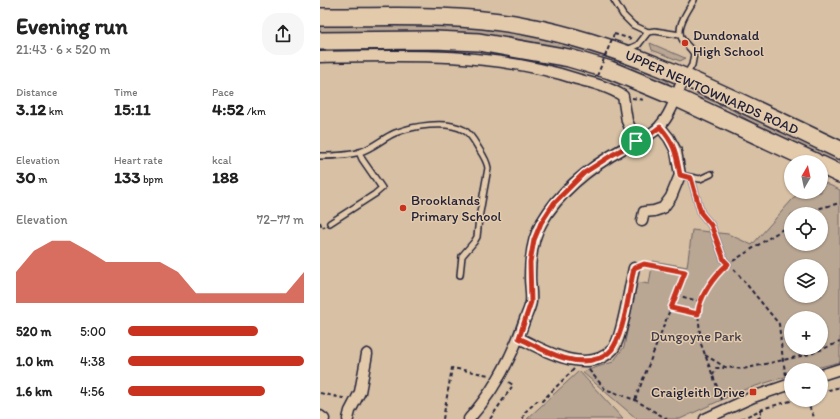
<!DOCTYPE html>
<meta charset="utf-8">
<style>
:root{--surface:#fff;--page:#f6f6f6;--text:#222;--muted:#767676;--accent:#c8321e}
body{margin:0;font-family:Itim,sans-serif;background:var(--page);color:var(--text);height:100vh;display:flex;flex-direction:column;font-size:15px;white-space:nowrap}
*{box-sizing:border-box;margin:0}
p{font-size:13px;color:var(--muted)}
.icon{flex:none;width:22px;height:22px;fill:none;stroke:currentColor;stroke-width:2;stroke-linecap:round;stroke-linejoin:round}
.map{position:relative;flex:1;overflow:hidden}
.details{display:flex;flex-direction:column;background:var(--surface);width:320px}
.details>*{flex:none}
.needle{width:26px;rotate:9deg}
.tools{position:absolute;left:464px;top:155px;display:grid;gap:8px}
.tools a{display:grid;place-items:center;width:44px;height:44px;border-radius:50%;background:var(--surface);box-shadow:0 1px 3px #0004;font-size:20px}
.pin{position:absolute;display:grid;place-items:center;width:34px;height:34px;color:#fff;margin:-17px;border:2px solid #fff;border-radius:50%;box-shadow:0 1px 4px #0007}
.round{display:grid;place-items:center;flex:none;width:42px;height:42px;border-radius:16px;background:var(--page)}
.headline{display:flex;align-items:center;justify-content:space-between;height:68px;padding:0 16px}
h1{font-size:22px;font-weight:800;line-height:30px}
.metrics{display:grid;grid-template-columns:repeat(3,1fr);gap:6px;height:68px;padding:4px 16px}
.metrics div{display:grid;align-content:center}
.metrics b{font-size:17px;font-weight:800}
.metrics small{font-size:11px;font-weight:400}
.metrics p{font-size:11px}
.chart{height:112px;padding:8px 16px}
.chart p{display:flex;justify-content:space-between}
.chart svg{width:100%;height:72px;margin-top:4px;fill:var(--accent);opacity:.7}
ul{padding:0 16px;list-style:none;font-size:13px}
li{display:grid;grid-template-columns:64px 48px 1fr;align-items:center;height:30px}
li i{height:10px;border-radius:5px;background:var(--accent)}
main{display:flex;flex:1;min-height:0}
.map>svg:first-child{display:block}
</style>
<main>
<section class="details">
<div class="headline"><div><h1>Evening run</h1><p>21:43 · 6 × 520 m</p></div><a class="round"><svg class="icon" aria-label="share" viewBox="0 0 24 24"><path d="M12 15V3M7 8l5-5 5 5M5 13v7h14v-7"/></svg></a></div>
<div class="metrics">
<div><p>Distance</p><b>3.12<small> km</small></b></div>
<div><p>Time</p><b>15:11</b></div>
<div><p>Pace</p><b>4:52<small> /km</small></b></div>
</div>
<div class="metrics">
<div><p>Elevation</p><b>30<small> m</small></b></div>
<div><p>Heart rate</p><b>133<small> bpm</small></b></div>
<div><p>kcal</p><b>188</b></div>
</div>
<div class="chart"><p><span>Elevation</span>72–77 m</p>
<svg viewBox="0 0 160 44" preserveAspectRatio="none"><path d="M0 44V25L10 12L20 6L30 6L40 12L50 19L60 19L70 19L80 19L90 25L100 38L110 38L120 38L130 38L140 38L150 38L160 25V44z"/></svg>
</div>
<ul>
<li><b>520 m</b>5:00<i style="width:74%"></i></li>
<li><b>1.0 km</b>4:38<i style="width:100%"></i></li>
<li><b>1.6 km</b>4:56<i style="width:78%"></i></li>
</ul>
</section>
<div class="map">
<svg width="520" height="419" viewBox="0 0 520 419">
<rect width="100%" height="100%" fill="#d7c0a4"/>
<filter id="ink" filterUnits="userSpaceOnUse"><feTurbulence type="fractalNoise" baseFrequency=".025" numOctaves="2"/><feDisplacementMap in="SourceGraphic" scale="8" xChannelSelector="R" yChannelSelector="G"/><feConvolveMatrix kernelMatrix="1 2 1 2 8 2 1 2 1" color-interpolation-filters="sRGB"/></filter>
<g filter="url(#ink)">
<!-- green -->
<g fill="#b9a693" stroke="#6e6467" fill-rule="evenodd">
<polygon points="16,22 176,27 254,46 310,65 346,80 349,84 346,86 244,50 165,35 0,33 0,23"/>
<polygon points="330,43 365,58 366,58 360,61 332,50"/>
<polygon points="372,90 520,156 520,166 452,135 412,110 376,94"/>
<path d="M 501,181 L 520,190 L 520,362 L 488,370 L 471,370 L 471,375 L 423,390 L 360,419 L 317,419 L 262,372 L 293,362 L 304,347 L 317,282 L 329,284 L 333,261 L 367,267 L 372,230 L 408,234 L 432,245 L 479,192 L 501,192 ZM 471,214 L 501,214 L 501,244 L 471,244 ZM 471,266 L 501,266 L 501,296 L 471,296 ZM 471,318 L 501,318 L 501,348 L 471,348 Z"/>
<polygon points="259,371 303,419 207,419"/>
</g>
<g fill="none" stroke-linecap="round" stroke-linejoin="round">
<!-- service casing -->
<g stroke="#22223b" stroke-width="8">
<g id="service">
<polyline points="294,0 303,15 313,25 328,32 335,31 360,35"/>
<polyline points="307,50 318,45 328,32"/>
<path d="M 366,75 L 372,65 L 374,54 C 371,48 366,45 362,39 C 355,27 368,11 374,0"/>
<path d="M 0,156 C 12,156 28,156 40,152 C 53,148 63,138 75,133 C 93,126 126,120 144,130 C 151,134 155,142 159,149 C 163,155 167,161 168,168 L 159,218 L 157,237 L 154,242 L 142,256 L 140,275"/>
<polyline points="360,175 380,179 391,174"/>
<polyline points="371,178 381,213 391,225 404,260 408,264"/>
<polyline points="10,223 55,194 62,188 42,159 39,152"/>
</g>
</g>
<!-- minor casing -->
<g stroke="#22223b" stroke-width="13">
<g id="minor">
<path d="M 0,57 C 86,55 174,52 257,79 C 273,83 289,87 303,96 L 307,121 L 316,141"/>
<polyline points="322,221 324,212 334,211 343,208 351,197 360,175 356,151 349,138 340,127"/>
<path d="M 199,338 C 225,351 268,376 293,349 C 302,339 310,285 314,268"/>
<polyline points="501,375 520,369"/>
<polyline points="0,416 4,419"/>
<polyline points="28,419 30,411 40,392 47,354"/>
<path d="M 149,419 C 174,391 193,355 205,319 C 207,314 210,308 211,302 C 212,294 210,285 210,278 C 210,259 212,238 222,222 C 241,189 272,166 304,148 C 314,142 333,135 340,126 C 352,113 357,93 364,77"/>
<polyline points="385,419 433,397 471,384"/>
</g>
</g>
<!-- trunk casing -->
<g stroke="#22223b" stroke-width="20">
<g id="trunk">
<path d="M 0,17 C 68,17 139,13 205,26 C 317,47 418,102 520,150"/>
<polyline points="0,41 114,40 159,42 249,58 290,70 355,97 495,162"/>
<polyline points="501,165 520,174"/>
</g>
</g>
<!-- path -->
<g stroke="#22223b" stroke-width="2" stroke-dasharray="4 3" stroke-linecap="butt">
<polyline points="294,34 312,39"/>
<polyline points="312,98 325,100"/>
<polyline points="487,214 493,210 520,203"/>
<polyline points="0,222 2,228 5,226"/>
<polyline points="413,261 471,224"/>
<polyline points="414,269 459,324 463,361 466,375"/>
<polyline points="356,295 382,302"/>
<polyline points="351,308 378,314"/>
<polyline points="385,355 405,367 423,369 490,354 520,342"/>
<polyline points="269,370 285,389 315,400 347,419"/>
<polyline points="393,375 396,368 404,368"/>
<polyline points="501,392 520,387"/>
<polyline points="0,393 27,399"/>
<polyline points="315,400 365,271 323,264"/>
<polyline points="402,400 381,344 378,312 386,289 403,268"/>
<polyline points="486,400 495,419"/>
<polyline points="123,419 132,368 169,375"/>
<polyline points="170,419 193,385 187,381"/>
<polyline points="203,419 204,413 217,401 222,401 254,369"/>
<polyline points="421,419 445,408 474,400"/>
<polyline points="437,419 440,417 441,410"/>
</g>
<!-- service -->
<use href="#service" stroke="#e3caab" stroke-width="5"/>
<!-- minor -->
<use href="#minor" stroke="#e3caab" stroke-width="10"/>
<!-- trunk -->
<use href="#trunk" stroke="#e3caab" stroke-width="17"/>
<!-- path-bridge -->
<polyline stroke="#22223b" stroke-width="2" stroke-dasharray="4 3" stroke-linecap="butt" points="277,76 294,34"/>
</g>
</g>
<g fill="none" stroke-linecap="round" stroke-linejoin="round" filter="url(#ink)">
<!-- route casing -->
<g stroke="#fff" stroke-width="8">
<path id="route" d="M 340,127 C 355,144 356,153 360,175 L 371,178 L 381,213 L 391,225 L 404,260 L 408,264 C 395,275 379,296 378,314 L 351,308 L 365,272 L 324,264 L 314,268 C 309,291 305,327 294,346 C 292,351 285,356 280,358 C 252,368 224,350 199,338 L 211,302 L 210,262 L 214,240 L 221,223 L 234,203 L 264,173 L 292,155 L 332,133 Z"/>
</g>
<!-- route -->
<use href="#route" stroke="#c8321e" stroke-width="5"/>
</g>
<!-- markers -->
<g fill="#c8321e" stroke="#e3caab" stroke-width="1.5">
<circle cx="365" cy="43" r="4"/>
<circle cx="83" cy="208" r="4"/>
<rect x="429" y="388" width="8" height="8" rx="2"/>
</g>
<g text-anchor="middle" stroke-width="3" stroke-linejoin="round" paint-order="stroke">
<!-- poi labels -->
<g font-size="14" fill="#22223b" stroke="#e3caab" text-anchor="start">
<text x="373" y="40">Dundonald<tspan x="373" dy="16">High School</tspan></text>
<text x="91" y="205">Brooklands<tspan x="91" dy="16">Primary School</tspan></text>
<text x="425" y="397" text-anchor="end">Craigleith Drive</text>
</g>
<!-- street labels -->
<g font-size="14" fill="#22223b" stroke="#e3caab">
<text transform="translate(392 92) rotate(24)" y="5">UPPER NEWTOWNARDS ROAD</text>
</g>
<!-- park labels -->
<g font-size="14" fill="#403c4d" stroke="#e3caab">
<text x="376" y="341">Dungoyne Park</text>
</g>
</g>
</svg>
<div class="tools">
<a><svg class="needle" viewBox="-14 -14 28 28"><path d="M0-13l5 13h-10z" fill="#e53935"/><path d="M0 13l5-13h-10z" fill="#767676"/></svg></a>
<a><svg class="icon" aria-label="locate" viewBox="0 0 24 24"><circle cx="12" cy="12" r="6"/><path d="M12 2v4M12 18v4M2 12h4M18 12h4"/></svg></a>
<a><svg class="icon" aria-label="layers" viewBox="0 0 24 24"><path d="M12 4l9 5-9 5-9-5zM3 14l9 5 9-5"/></svg></a>
<a>+</a>
<a>−</a>
</div>
<div class="pin" style="left:316px;top:141px;background:#1e9e55"><svg class="icon" aria-label="arrive" viewBox="0 0 24 24"><path d="M6 21V4h12l-3 4 3 4H6"/></svg></div>
</div>
</main>
